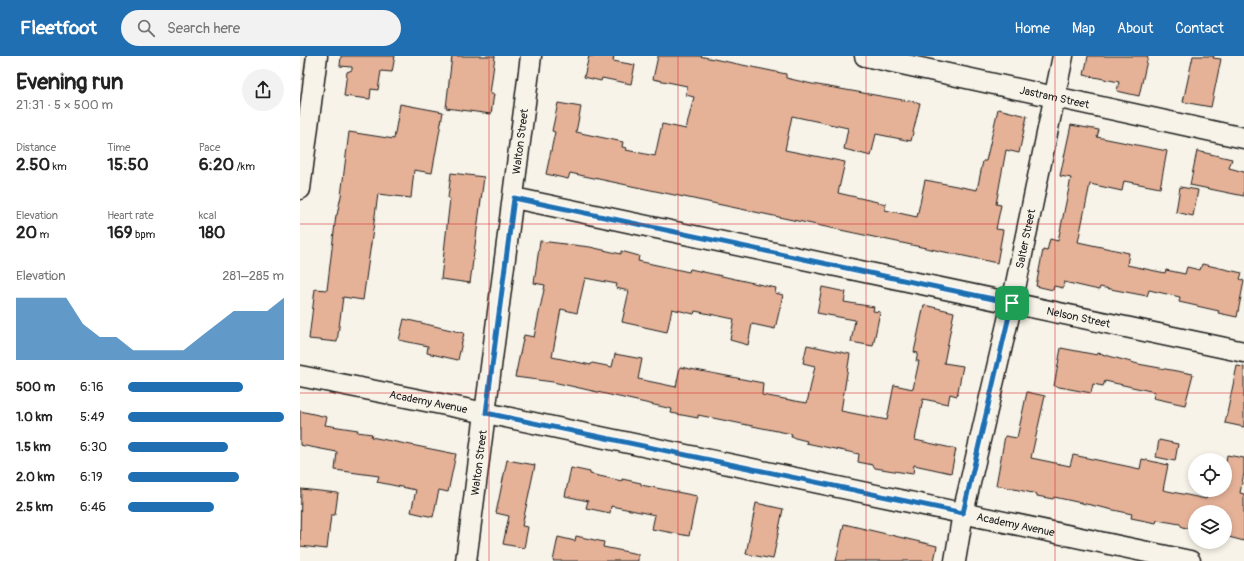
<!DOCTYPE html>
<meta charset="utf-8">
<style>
:root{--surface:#fff;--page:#f2f2f2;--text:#222;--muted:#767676;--accent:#1f6fb2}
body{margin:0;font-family:Pangolin,sans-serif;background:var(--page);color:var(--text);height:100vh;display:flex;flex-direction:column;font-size:15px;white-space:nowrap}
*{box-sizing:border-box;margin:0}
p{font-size:13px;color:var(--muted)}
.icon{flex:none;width:22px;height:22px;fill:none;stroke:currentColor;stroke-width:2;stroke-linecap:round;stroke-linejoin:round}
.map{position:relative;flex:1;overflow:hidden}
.side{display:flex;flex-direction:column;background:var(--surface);width:300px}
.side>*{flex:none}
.fabs{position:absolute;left:888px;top:397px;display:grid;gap:8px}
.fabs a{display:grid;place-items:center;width:44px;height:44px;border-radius:50%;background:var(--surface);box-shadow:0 2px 6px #0003;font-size:20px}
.pin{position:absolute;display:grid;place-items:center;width:34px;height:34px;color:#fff;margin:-17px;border-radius:8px;box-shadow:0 2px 6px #0006}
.round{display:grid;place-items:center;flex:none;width:42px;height:42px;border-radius:21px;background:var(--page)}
.summary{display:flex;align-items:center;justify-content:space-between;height:68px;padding:0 16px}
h1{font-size:22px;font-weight:700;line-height:30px}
.stats{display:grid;grid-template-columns:repeat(3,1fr);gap:6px;height:68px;padding:4px 16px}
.stats div{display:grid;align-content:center}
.stats b{font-size:17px;font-weight:700}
.stats small{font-size:11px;font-weight:400}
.stats p{font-size:11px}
.chart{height:112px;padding:8px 16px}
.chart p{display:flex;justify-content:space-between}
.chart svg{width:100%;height:72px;margin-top:4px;fill:var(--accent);opacity:.7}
ul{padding:0 16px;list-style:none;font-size:13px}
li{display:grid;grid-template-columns:64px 48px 1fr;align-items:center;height:30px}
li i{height:10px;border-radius:5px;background:var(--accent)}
header{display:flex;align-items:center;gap:24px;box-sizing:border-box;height:56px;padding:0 20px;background:var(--accent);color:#fff}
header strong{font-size:19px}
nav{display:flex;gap:22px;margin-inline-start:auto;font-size:14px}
.search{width:280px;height:36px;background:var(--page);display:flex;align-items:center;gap:10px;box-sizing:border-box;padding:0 14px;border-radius:22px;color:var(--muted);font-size:15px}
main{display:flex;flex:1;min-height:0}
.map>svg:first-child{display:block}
</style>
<header>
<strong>Fleetfoot</strong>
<div class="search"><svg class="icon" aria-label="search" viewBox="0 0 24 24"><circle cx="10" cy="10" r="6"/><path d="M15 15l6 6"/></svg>Search here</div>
<nav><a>Home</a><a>Map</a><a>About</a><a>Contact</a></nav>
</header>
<main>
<section class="side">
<div class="summary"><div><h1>Evening run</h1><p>21:31 · 5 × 500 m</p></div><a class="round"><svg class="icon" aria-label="share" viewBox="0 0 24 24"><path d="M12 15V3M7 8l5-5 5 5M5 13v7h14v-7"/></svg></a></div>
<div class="stats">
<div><p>Distance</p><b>2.50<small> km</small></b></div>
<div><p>Time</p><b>15:50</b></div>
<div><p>Pace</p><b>6:20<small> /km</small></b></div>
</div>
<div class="stats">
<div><p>Elevation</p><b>20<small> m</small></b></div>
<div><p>Heart rate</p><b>169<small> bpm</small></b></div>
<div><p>kcal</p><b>180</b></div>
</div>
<div class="chart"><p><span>Elevation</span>281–285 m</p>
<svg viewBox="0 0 160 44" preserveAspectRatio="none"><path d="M0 44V6L10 6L20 6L30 6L40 22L50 30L60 30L70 38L80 38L90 38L100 38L110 30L120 22L130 14L140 14L150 14L160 6V44z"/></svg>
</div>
<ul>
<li><b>500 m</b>6:16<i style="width:74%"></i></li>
<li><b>1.0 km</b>5:49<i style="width:100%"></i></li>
<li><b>1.5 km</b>6:30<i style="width:64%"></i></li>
<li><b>2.0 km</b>6:19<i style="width:71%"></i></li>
<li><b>2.5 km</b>6:46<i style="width:55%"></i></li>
</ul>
</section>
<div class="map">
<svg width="944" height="505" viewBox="0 0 944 505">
<rect width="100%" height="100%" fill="#f7f3e8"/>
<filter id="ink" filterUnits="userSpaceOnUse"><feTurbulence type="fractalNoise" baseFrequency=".025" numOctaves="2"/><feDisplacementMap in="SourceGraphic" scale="8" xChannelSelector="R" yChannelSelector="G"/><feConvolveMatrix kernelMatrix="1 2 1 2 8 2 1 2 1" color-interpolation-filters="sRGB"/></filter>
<g filter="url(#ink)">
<!-- building -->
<g fill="#e5b298" stroke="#1c1c1c">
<polygon points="41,0 95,0 92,16 81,15 78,34 71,33 70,43 44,40 47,16 52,14 52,11 40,10"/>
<polygon points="152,0 195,0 190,38 194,38 191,58 146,52"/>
<polygon points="289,0 314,0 313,5 335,9 331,28 302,22 301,25 284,21"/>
<polygon points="358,0 399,0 486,18 486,22 512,28 620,47 611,85 576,78 571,100 544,93 548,72 492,60 485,94 545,106 538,137 586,148 585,154 617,161 625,124 677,134 683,105 686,105 698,53 727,60 719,97 706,94 696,148 701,149 696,173 703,174 697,207 270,117 268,123 246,118 255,76 252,75 258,47 281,51 276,76 323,86 322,91 327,92 326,94 355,100 362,68 386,73 394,41 386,39 387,30 353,23"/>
<polygon points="788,0 848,0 839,40 817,35 819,26 784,19"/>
<polygon points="893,0 914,0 913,2 921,3 911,51 883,46"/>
<polygon points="100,48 143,56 132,117 114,114 111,142 78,138 63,244 43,241 37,286 9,283 15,233 27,234 36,159 37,159 41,140 49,76 94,83"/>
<polygon points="771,69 799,74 797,81 867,95 860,132 824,125 822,135 790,128 778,186 829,197 827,209 865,217 866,214 885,218 887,211 900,214 902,208 942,217 940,223 944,225 937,261 918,257 919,255 879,246 880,241 849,234 847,240 800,231 799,234 764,226 763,232 754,230 753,234 736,230 743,194 747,195 750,183 758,185 771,122 760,120"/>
<polygon points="897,95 932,103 929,112 944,116 944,140 890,129"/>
<polygon points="151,117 184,121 170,227 141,223 150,143 148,142"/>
<polygon points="880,131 898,134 893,160 876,156"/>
<polygon points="240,185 290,191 321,198 321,195 339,200 338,205 389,216 390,213 476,232 475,237 483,239 475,273 452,268 448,289 430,284 434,263 395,255 394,258 372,253 367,276 322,266 329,235 316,232 317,228 285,222 277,257 261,253 252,301 291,309 292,307 312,311 315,298 342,303 338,323 376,331 380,311 463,327 462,339 507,347 515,310 503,307 507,289 550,298 541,355 587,364 594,329 613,333 619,305 616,305 618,297 614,296 624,249 654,256 644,307 663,310 657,340 650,338 648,348 623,343 615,384 656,393 651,417 614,409 613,418 575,412 573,409 558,406 559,398 506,387 507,385 491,381 492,378 398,359 398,362 371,357 372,353 253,326 215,321 224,279 234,281 245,229 234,227"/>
<polygon points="522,231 546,236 544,246 574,251 573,255 580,256 573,290 551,286 555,264 517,257"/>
<polygon points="104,263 164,277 158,304 127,297 128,290 99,284"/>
<polygon points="761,292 797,299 798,297 838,308 893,318 885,349 853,342 855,336 805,325 803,330 793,328 791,337 754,330"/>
<polygon points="937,310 944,311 944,371 925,367"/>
<polygon points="727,336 745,340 731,402 770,410 773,399 840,413 842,403 868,409 863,434 906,443 908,434 925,434 925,412 927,399 944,402 944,417 940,437 944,438 944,485 925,480 925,456 895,456 892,473 882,471 880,468 857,464 856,467 831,462 832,458 754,441 753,443 737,440 737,438 696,429 705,380 717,382"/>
<polygon points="0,355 27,361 25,369 58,374 57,376 72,378 71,381 156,398 148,436 139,434 133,461 111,456 116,434 77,426 79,420 35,414 37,396 0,389"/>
<polygon points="859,384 878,388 875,405 856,401"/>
<polygon points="207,404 235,409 222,470 228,471 224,492 203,488 209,460 196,457"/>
<polygon points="271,412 290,416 290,418 322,425 322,423 341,427 341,429 397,440 389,480 352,473 355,459 311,450 310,457 286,452 288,445 265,440"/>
<polygon points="1,433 38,437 35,459 31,459 27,493 0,490"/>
<polygon points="456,447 483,453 473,503 446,498"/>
<polygon points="544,468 637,490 634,505 536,505"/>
<polygon points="276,480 304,486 303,491 338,498 338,505 253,505 258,481 275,485"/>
</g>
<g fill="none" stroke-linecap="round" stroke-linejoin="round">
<!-- minor casing -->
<g stroke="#1c1c1c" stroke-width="23">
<g id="minor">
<path id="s1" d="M 565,0 L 944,82"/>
<polyline points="0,133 17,0"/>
<path id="s2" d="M 214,142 L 944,296"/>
<path id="s3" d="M 0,320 L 186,357 L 890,505"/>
<path id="s4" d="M 166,505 L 231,0"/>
<path id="s5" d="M 655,505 L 663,457 L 712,247 L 763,0"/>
</g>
</g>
<!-- minor -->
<use href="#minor" stroke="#f7f3e8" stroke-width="20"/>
</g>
</g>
<g fill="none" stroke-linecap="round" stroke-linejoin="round" filter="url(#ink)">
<!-- route casing -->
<g stroke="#fff" stroke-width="8">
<polygon id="route" points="214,142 712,247 663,457 186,357"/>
</g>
<!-- route -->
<use href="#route" stroke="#1f6fb2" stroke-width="5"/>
</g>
<!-- grid -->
<path fill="none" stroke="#d62828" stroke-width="1" stroke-opacity="0.55" d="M 189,0 L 189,505M 378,0 L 378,505M 566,0 L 566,505M 755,0 L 755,505M 0,168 L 944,168M 0,337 L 944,337"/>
<g text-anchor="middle" stroke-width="3.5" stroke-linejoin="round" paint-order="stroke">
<!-- street labels -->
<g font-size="11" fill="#1c1c1c" stroke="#f7f3e8">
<text dy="4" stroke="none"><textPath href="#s1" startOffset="194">Jastram Street</textPath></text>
<text dy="4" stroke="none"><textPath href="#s4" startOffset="423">Walton Street</textPath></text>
<text dy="4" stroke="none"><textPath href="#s5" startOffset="330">Salter Street</textPath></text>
<text dy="4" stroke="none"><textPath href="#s2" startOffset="577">Nelson Street</textPath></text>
<text dy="4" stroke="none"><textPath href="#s3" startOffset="131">Academy Avenue</textPath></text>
<text dy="4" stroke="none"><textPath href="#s4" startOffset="99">Walton Street</textPath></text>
<text dy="4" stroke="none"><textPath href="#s3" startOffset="731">Academy Avenue</textPath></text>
</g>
</g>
</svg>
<div class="fabs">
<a><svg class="icon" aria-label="locate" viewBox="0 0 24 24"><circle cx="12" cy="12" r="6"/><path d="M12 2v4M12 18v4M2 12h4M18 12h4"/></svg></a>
<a><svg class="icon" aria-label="layers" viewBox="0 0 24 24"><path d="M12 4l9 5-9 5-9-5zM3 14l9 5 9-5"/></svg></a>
</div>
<div class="pin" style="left:712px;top:247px;background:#1e9e55"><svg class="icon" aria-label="arrive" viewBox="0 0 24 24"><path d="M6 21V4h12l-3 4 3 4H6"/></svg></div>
</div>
</main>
